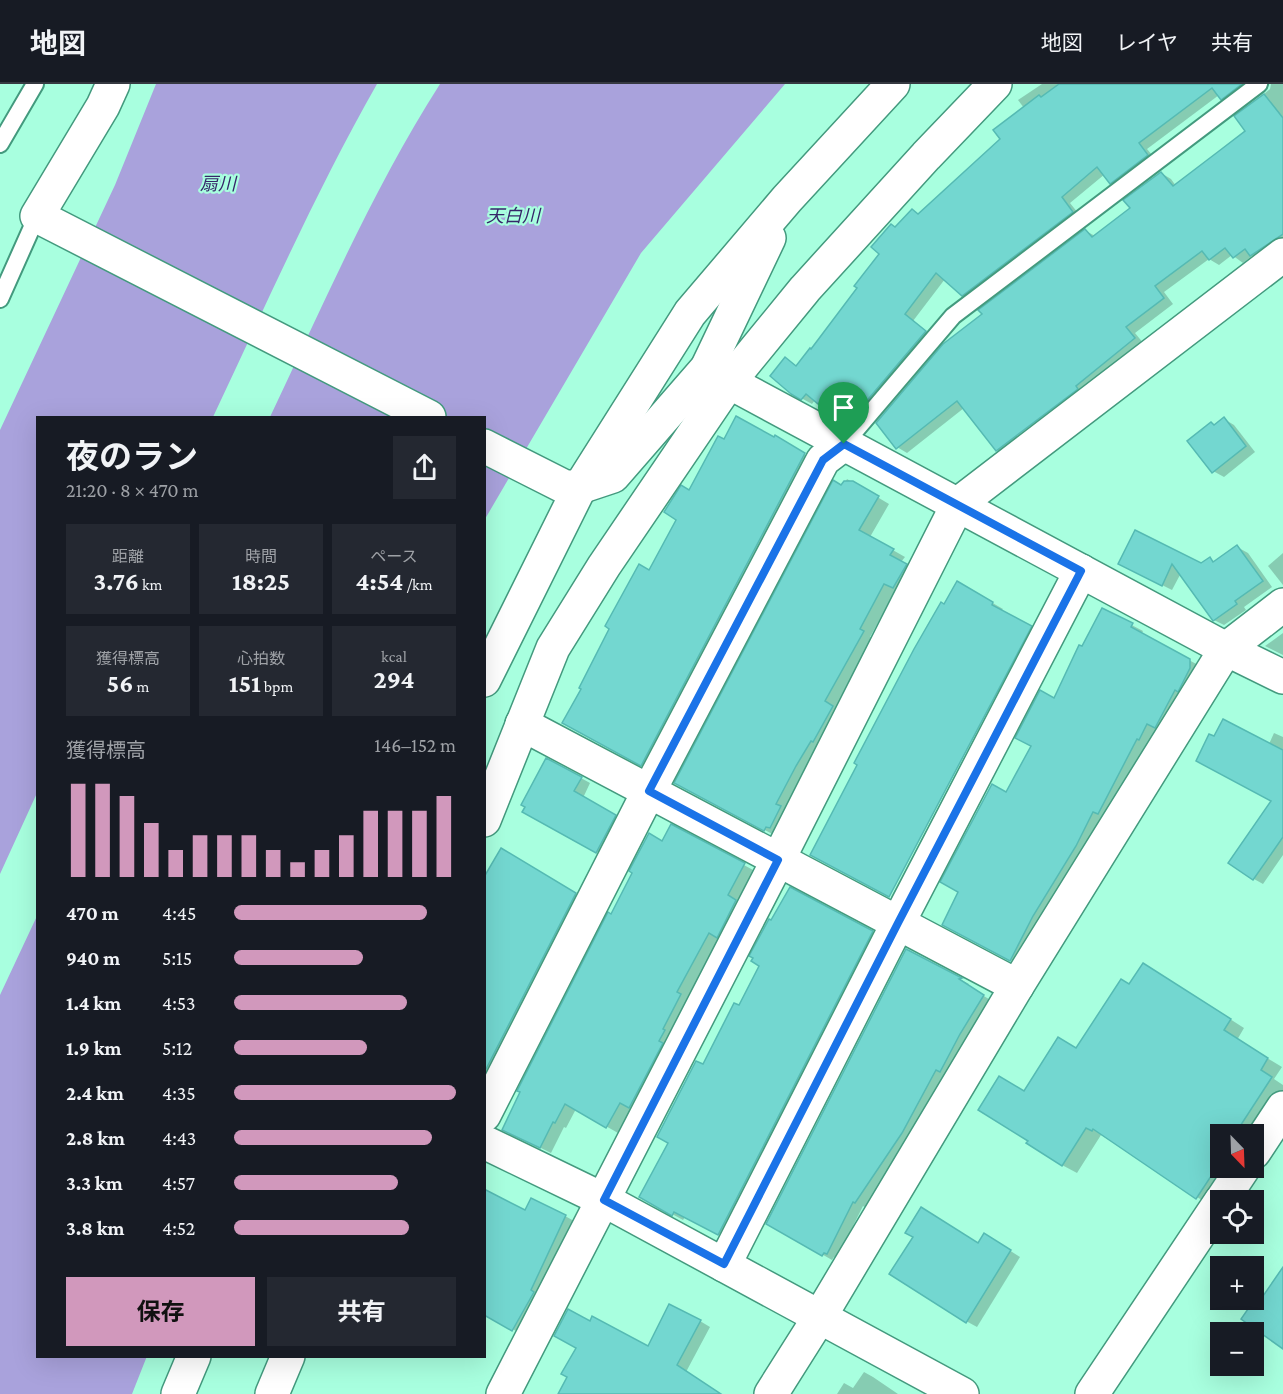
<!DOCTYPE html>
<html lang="ja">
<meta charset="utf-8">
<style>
:root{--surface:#171b24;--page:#242831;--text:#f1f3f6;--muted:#9ea1a6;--line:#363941;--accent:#d198bc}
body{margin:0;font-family:"Crimson Pro","Noto Sans JP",serif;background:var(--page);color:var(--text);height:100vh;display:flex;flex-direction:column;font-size:22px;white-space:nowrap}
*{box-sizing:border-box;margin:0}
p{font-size:20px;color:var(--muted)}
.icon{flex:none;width:33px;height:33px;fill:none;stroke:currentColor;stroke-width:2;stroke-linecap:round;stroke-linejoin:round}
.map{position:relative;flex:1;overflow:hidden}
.side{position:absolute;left:36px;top:332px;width:450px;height:942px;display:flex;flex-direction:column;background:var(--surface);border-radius:0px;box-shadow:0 6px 24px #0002}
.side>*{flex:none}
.needle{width:39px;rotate:157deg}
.fabs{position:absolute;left:1210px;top:1040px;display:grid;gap:12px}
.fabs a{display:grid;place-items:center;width:54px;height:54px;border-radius:0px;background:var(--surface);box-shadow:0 6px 24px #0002;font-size:30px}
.pin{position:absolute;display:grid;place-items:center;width:51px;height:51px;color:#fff;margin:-62px -26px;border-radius:50% 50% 50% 0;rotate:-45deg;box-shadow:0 0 6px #0007}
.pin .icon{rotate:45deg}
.round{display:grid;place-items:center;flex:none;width:63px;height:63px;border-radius:0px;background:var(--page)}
.overview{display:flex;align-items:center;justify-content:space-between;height:102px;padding:0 30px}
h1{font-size:33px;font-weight:700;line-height:45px}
.metrics{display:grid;grid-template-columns:repeat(3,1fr);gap:9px;height:102px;padding:6px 30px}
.metrics div{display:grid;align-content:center;border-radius:0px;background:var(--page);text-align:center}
.metrics b{font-size:26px;font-weight:700}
.metrics small{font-size:16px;font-weight:400}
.metrics p{font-size:16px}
.chart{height:168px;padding:12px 30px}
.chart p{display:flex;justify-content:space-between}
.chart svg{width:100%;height:108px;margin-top:6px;stroke:var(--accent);stroke-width:6}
.action{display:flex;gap:12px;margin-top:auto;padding:12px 30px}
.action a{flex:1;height:69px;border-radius:0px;background:var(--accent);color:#111;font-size:24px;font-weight:700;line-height:69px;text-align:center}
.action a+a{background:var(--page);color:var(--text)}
ul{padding:0 30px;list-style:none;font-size:20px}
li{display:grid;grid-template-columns:96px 72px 1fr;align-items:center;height:45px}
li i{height:15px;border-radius:8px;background:var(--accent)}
header{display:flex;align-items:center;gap:36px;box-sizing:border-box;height:84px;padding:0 30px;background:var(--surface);border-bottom:2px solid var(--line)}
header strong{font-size:28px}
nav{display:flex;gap:33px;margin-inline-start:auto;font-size:21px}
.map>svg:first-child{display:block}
</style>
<header>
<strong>地図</strong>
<nav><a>地図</a><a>レイヤ</a><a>共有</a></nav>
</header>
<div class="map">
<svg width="1283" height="1310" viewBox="0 0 1283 1310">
<rect width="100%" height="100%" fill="#a8ffdf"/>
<!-- water -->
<g fill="#a9a2dc">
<path d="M 156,0 L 377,0 C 316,107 266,221 213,333 L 38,333 L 37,709 L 0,790 L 0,346 L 115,101 Z"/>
<path d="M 440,0 L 785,0 L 641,169 L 485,435 L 484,333 L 270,333 C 323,221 373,105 440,0 Z"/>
<polygon points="37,832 38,1272 147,1272 132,1310 0,1310 0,911"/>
</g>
<!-- shadow -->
<g fill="#0003">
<polygon points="1042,0 1258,0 1232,20 1219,11 1147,65 1157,77 1121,104 1111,99 1105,90 1070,119 1082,134 973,217 963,211 945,195 913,237 935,254 858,345 836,333 815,316 812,320 792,309 785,275 797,282 860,204 896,144 919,131 1002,56 1024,24 1018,16"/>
<polygon points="1271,0 1283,0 1283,160 1261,177 1252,172 1243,179 1232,171 1219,181 1209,175 1164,208 1173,220 1135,249 1144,260 1007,371 997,366 964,324 907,369 897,363 1086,147 1095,152 1132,125 1161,89 1171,95 1176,102 1247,47 1236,33 1270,5"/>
<polygon points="1224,335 1234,341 1255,368 1224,393 1213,387 1216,342"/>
<polygon points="802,369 812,375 652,686 575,646 650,488 678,436 690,408"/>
<polygon points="847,395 889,420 870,453 905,473 901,478 917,488 906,510 897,505 870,553 875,555 776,752 688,705"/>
<polygon points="1135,448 1201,481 1210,475 1215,478 1237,463 1248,469 1272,503 1244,523 1246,526 1224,541 1214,536 1181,489 1172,506 1130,485"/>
<polygon points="1283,469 1283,501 1268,482"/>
<polygon points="958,499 1003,525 1001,527 945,522"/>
<polygon points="1103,526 1143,547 1141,551 1204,584 1150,661 1148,660 1109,735 1022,882 955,847 1006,710"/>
<polygon points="1032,544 1041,549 900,818 891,813"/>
<polygon points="1283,549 1283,571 1265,562"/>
<polygon points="1274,649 1283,653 1283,771 1263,800 1254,795 1273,717 1269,660"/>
<polygon points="581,694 590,699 583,714 624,738 606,773 524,727"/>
<polygon points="671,742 755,787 738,818 746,823 721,854 687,916 691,918 641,1028 632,1024 618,1049 576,1025 566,1044 564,1043 551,1069 515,1051 611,832 662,759"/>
<polygon points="502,766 586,817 496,994 484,988"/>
<polygon points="872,848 882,854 729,1155 685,1133 683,1136 641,1113 670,1059 703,982 739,923 761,881"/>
<polygon points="906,867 969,900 966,901 992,917 866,1124 863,1122 837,1174 834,1173 832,1176 768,1139"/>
<polygon points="1158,889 1244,944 1237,956 1282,983 1274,995 1283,1001 1283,1006 1254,1051 1221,1050 1221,1083 1237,1083 1211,1122 1101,1051 1077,1089 1062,1081 1025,1009 1077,966 1130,902"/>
<polygon points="526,1128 565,1132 574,1137 522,1250 484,1230"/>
<polygon points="995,1157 1020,1173 977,1243 966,1237 979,1161"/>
<polygon points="700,1237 710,1243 686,1288 720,1310 560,1310"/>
<polygon points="864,1288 873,1293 898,1310 837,1310 844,1299 853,1304"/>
</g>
<!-- building -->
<g fill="#73d7d0" stroke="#55bab3" stroke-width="1.5">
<polygon points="1059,0 1242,0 1221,16 1212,4 1139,59 1148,71 1110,100 1097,83 1062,113 1073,128 962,212 936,189 905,230 926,247 847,340 835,334 806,310 801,316 791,310 770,292 785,273 796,282 810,264 811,265 857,204 854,202 879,170 871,163 891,140 895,143 912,125 918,130 1000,55 993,46 1039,11 1041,13"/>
<polygon points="1264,10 1283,34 1283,150 1250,172 1245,165 1233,174 1225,164 1209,176 1202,167 1155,202 1164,214 1126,243 1135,254 1076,302 1078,305 996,367 957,317 896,365 876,339 943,260 982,230 978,226 1085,145 1092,153 1130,124 1123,116 1161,88 1173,102 1219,67 1245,47 1234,32"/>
<polygon points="736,332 774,353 775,351 805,369 641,682 562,639 581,605 579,604 609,545 605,542 639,480 649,486 676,436 664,428 681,401 689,406 718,352 724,355"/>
<polygon points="1224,333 1246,362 1212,389 1187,357 1211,338 1214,341"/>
<polygon points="833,396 841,401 844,397 853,397 879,412 859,446 894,465 890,471 907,480 893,504 884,500 860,545 864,547 825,617 833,622 813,658 811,657 796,682 776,720 781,722 770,744 766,743 764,747 674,699"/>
<polygon points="1135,446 1201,479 1210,473 1213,478 1237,461 1263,497 1235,517 1237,520 1213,537 1172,480 1162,502 1118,480"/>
<polygon points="957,497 993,518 992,521 1032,542 889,813 810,771 857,681 854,679 914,565 941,518 944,520"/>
<polygon points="1102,524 1133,539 1131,543 1190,575 1190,584 1178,608 1175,606 1155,644 1147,640 1139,656 1137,655 1098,730 1093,728 1076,762 1033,832 1010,877 942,841 958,808 940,798 992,700 1006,708 1031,662 1015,654 1040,606 1054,614 1079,561 1082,562"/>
<polygon points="1223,635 1283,666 1283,753 1253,796 1228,779 1271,717 1196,677 1209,650 1214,652"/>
<polygon points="546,674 582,693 574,707 616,731 596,769 522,728 525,723 521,721"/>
<polygon points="671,740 745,779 728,811 736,816 717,854 709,849 677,908 681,910 663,945 665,946 659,957 663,959 629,1024 620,1019 606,1044 565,1020 555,1039 553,1038 540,1064 502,1046 520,1008 517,1007 608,828 611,830 632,789 629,787 649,749 662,757"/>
<polygon points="501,764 576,809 484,989 484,793"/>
<polygon points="790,803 873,847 718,1151 674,1128 672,1132 639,1113 668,1059 657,1053 696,977 703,980 734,919 739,921 759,882 751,877 753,874 749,872 769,835 771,836"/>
<polygon points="906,865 962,894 959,895 984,911 960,950 940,988 936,986 902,1049 855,1119 853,1118 827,1170 824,1169 822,1172 766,1140"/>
<polygon points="1143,879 1231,935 1224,946 1268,974 1261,986 1272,993 1235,1050 1221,1050 1221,1077 1196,1115 1093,1045 1092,1047 1086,1044 1062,1082 1026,1059 1028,1057 978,1026 999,992 1024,1007 1058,953 1076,964 1121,895 1129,900"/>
<polygon points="484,1105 525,1126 531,1114 566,1131 531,1206 534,1208 512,1247 484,1231"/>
<polygon points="921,1123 978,1159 984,1149 1011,1166 966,1239 889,1190 913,1153 905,1149"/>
<polygon points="1283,1183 1283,1265 1241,1235 1257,1212 1261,1215"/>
<polygon points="669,1220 701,1236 677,1281 721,1310 558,1310 567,1293 561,1290 576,1264 554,1252 568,1225 590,1237 592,1232 648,1262"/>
</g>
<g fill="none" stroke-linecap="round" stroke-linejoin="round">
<!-- service casing -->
<g stroke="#439a7e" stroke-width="20">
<g id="service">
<polyline points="0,60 35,0"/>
<polyline points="0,215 37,132"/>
<polyline points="844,360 953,232 1259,0"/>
</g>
</g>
<!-- minor casing -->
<g stroke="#439a7e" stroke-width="36">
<g id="minor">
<polyline points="113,0 103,22 37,132 429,333"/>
<polyline points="707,284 729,298 1226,565 1283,593"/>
<polyline points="484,362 565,403 580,403 613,392 707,284 769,154"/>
<polyline points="484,596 580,403 690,229 787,115 893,0"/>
<polyline points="522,640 1017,902"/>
<polyline points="484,736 553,564 604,482 729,298 805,205 926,72 995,0"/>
<polyline points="484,1031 649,707 823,376 844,360"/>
<polyline points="484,1058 604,1116 962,1310"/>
<polyline points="1254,1068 1283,1024"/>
<polyline points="1222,1116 1244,1083"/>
<polyline points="724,1181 898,839 1081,487"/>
<polyline points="178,1310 194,1272"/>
<polyline points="272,1310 288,1272"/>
<polyline points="503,1310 778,776 958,420 1283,171"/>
<polyline points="771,1310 819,1234 1017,902 1226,565 1283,521"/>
<polyline points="1092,1310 1221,1117"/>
</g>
</g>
<!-- service -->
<use href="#service" stroke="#fff" stroke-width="16"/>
<!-- minor -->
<use href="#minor" stroke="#fff" stroke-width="33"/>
</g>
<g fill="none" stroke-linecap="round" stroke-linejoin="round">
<!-- route casing -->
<g stroke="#fff" stroke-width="12">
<polygon id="route" points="844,360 1081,487 898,839 724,1180 604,1116 778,776 649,707 823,376"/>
</g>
<!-- route -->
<use href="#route" stroke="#1a73e8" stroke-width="8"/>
</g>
<g text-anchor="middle" stroke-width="4.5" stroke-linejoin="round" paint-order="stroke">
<!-- water labels -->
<g font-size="18" font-style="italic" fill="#362669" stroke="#a8ffdf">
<text x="218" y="106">扇川</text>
<text x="513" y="138">天白川</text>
</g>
</g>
</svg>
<div class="fabs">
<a><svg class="needle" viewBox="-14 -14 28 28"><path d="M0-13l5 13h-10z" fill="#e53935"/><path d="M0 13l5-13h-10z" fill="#9ea1a6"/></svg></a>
<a><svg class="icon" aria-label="locate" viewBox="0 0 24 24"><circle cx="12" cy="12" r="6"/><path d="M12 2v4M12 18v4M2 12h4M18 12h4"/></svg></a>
<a>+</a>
<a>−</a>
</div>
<div class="pin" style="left:844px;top:360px;background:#1e9e55"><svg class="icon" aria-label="arrive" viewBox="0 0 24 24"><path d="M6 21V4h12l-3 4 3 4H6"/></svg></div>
<section class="side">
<div class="overview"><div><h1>夜のラン</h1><p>21:20 · 8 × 470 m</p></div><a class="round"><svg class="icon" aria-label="share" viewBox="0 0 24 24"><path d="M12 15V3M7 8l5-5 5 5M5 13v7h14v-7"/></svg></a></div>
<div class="metrics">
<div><p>距離</p><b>3.76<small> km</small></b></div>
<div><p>時間</p><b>18:25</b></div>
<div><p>ペース</p><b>4:54<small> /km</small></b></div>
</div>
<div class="metrics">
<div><p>獲得標高</p><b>56<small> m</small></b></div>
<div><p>心拍数</p><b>151<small> bpm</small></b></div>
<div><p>kcal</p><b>294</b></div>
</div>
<div class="chart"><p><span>獲得標高</span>146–152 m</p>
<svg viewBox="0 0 160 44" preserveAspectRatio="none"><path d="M5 44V6M15 44V6M25 44V11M35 44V22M45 44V33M55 44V27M65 44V27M75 44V27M85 44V33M95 44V38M105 44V33M115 44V27M125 44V17M135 44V17M145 44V17M155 44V11"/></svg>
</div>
<ul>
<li><b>470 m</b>4:45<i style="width:87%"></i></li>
<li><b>940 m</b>5:15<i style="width:58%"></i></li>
<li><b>1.4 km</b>4:53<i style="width:78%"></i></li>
<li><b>1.9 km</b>5:12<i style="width:60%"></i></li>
<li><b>2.4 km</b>4:35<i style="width:100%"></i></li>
<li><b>2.8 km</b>4:43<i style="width:89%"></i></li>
<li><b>3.3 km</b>4:57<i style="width:74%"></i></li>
<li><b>3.8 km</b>4:52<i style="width:79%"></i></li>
</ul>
<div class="action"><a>保存</a><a>共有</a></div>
</section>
</div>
